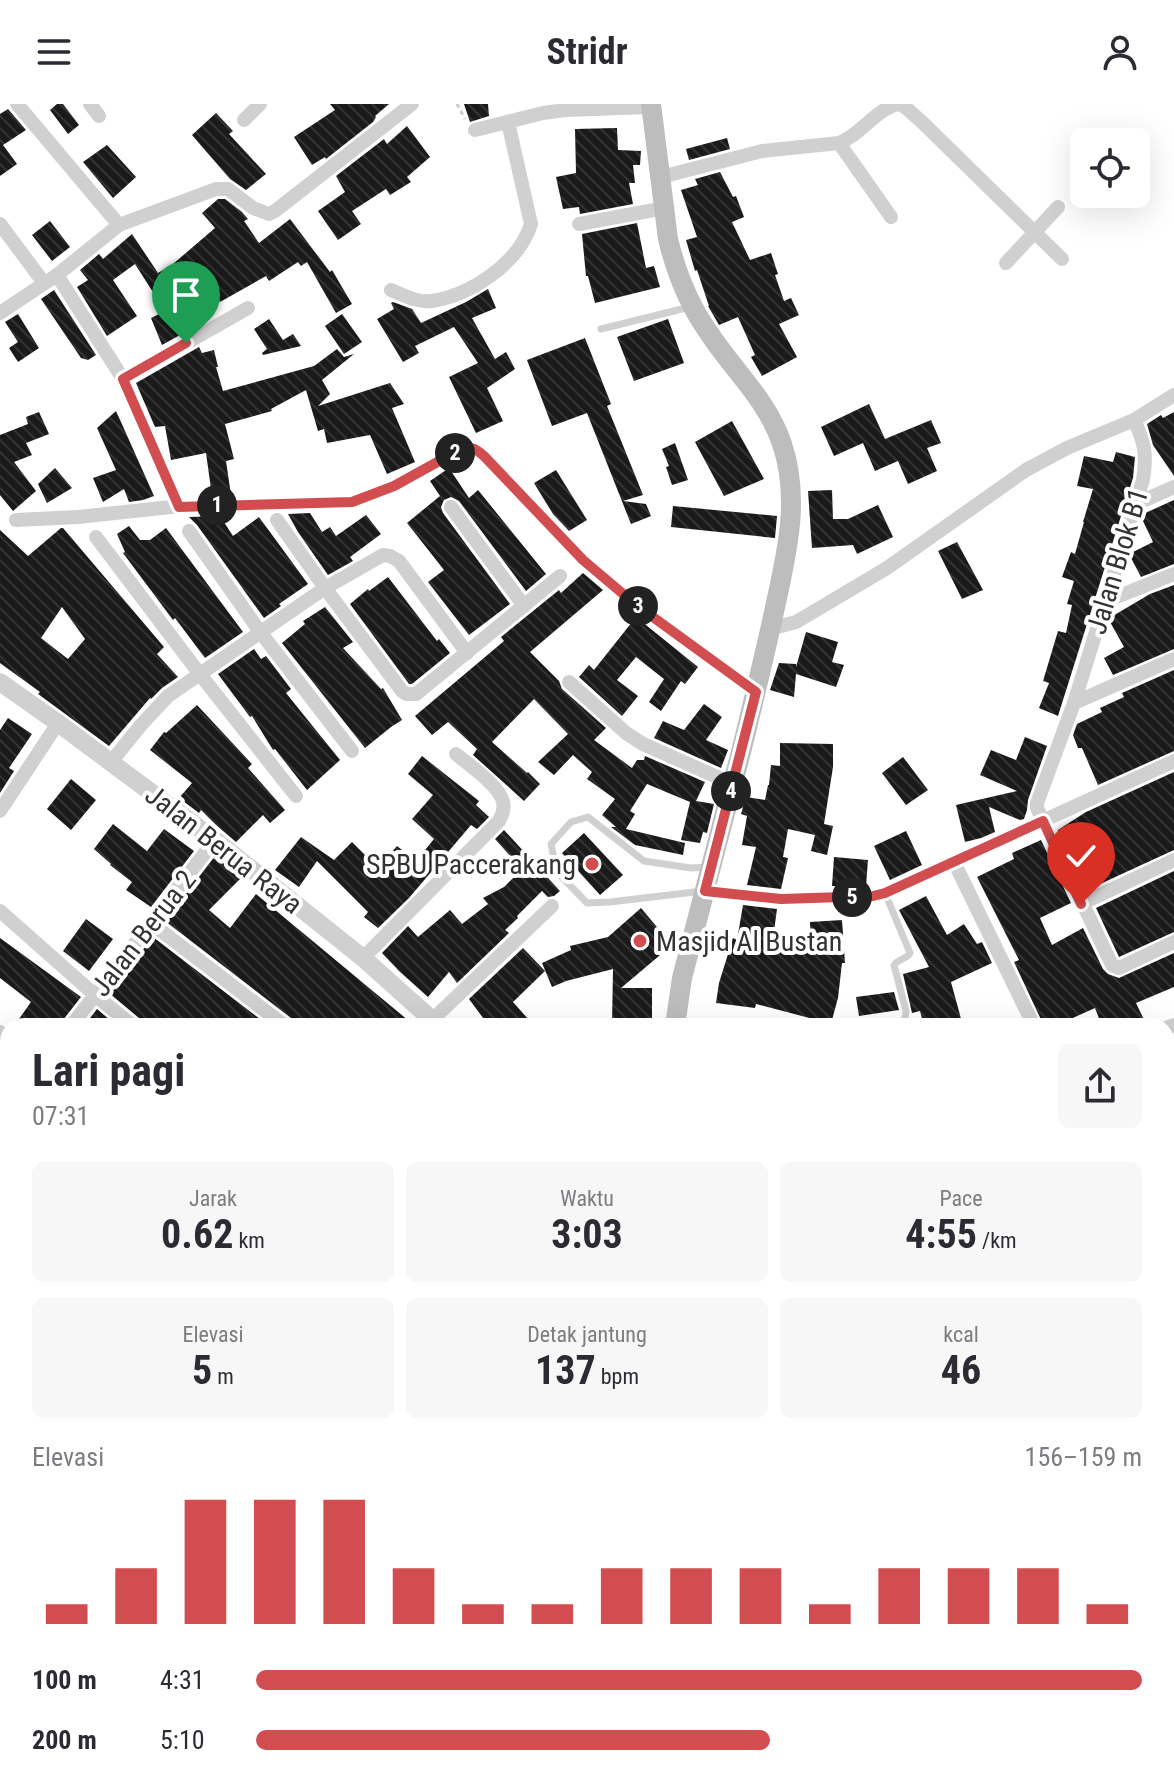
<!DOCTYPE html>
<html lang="id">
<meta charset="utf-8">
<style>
:root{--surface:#fff;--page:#f7f7f7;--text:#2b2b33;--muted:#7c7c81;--accent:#d24d50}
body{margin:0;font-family:"Roboto Condensed",sans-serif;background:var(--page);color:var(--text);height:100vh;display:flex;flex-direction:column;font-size:30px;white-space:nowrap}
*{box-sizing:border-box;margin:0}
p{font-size:26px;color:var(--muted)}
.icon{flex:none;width:44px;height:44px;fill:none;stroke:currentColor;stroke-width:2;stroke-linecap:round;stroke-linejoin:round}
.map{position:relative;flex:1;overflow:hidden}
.sheet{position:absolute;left:0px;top:914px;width:1174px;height:770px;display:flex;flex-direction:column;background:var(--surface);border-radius:24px 24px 0 0;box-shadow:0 8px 32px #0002}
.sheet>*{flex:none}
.buttons{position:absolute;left:1070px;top:24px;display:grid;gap:16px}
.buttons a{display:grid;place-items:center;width:80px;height:80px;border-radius:12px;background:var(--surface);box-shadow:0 8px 32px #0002;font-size:40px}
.pin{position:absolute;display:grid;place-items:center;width:68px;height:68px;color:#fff;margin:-82px -34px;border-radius:50% 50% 50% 0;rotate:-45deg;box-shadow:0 0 8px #0007}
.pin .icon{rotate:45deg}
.km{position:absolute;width:40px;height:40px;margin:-20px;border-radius:50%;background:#222;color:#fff;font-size:22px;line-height:40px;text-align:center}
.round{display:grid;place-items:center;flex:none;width:84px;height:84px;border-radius:12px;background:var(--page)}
.headline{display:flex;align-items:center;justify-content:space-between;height:136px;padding:0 32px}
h1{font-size:44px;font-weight:700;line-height:60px}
.metrics{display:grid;grid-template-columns:repeat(3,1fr);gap:12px;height:136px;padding:8px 32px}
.metrics div{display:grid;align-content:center;border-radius:12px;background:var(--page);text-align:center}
.metrics b{font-size:40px;font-weight:700}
.metrics small{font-size:22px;font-weight:400}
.metrics p{font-size:22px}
.chart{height:224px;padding:16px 32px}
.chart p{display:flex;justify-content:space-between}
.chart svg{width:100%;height:144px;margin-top:8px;stroke:var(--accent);stroke-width:6}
ul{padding:0 32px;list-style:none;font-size:26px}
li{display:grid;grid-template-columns:128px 96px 1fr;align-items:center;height:60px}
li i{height:20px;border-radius:10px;background:var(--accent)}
header{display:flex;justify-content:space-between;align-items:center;height:104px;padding:0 32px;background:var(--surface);font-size:36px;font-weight:700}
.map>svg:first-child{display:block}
</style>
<header><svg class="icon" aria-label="menu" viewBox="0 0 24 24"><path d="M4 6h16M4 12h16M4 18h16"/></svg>Stridr<svg class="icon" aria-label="person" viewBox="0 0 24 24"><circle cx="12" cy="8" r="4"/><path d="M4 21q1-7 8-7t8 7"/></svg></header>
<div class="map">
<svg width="1174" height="1683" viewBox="0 0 1174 1683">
<defs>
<pattern id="building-back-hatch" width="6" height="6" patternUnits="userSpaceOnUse" patternTransform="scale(2)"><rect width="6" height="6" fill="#1a1a1a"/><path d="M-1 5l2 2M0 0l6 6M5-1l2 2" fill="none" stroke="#333"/></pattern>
</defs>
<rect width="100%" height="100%" fill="#fff"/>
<!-- building -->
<g fill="url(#building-back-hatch)" fill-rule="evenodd">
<polygon points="57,0 63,0 79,21 68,30 50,6"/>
<polygon points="330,0 389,0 375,12 376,13 373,18 326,55 325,53 312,61 294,33 335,6"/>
<polygon points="464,0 488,0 489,12 470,18"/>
<polygon points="8,5 26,26 3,41 17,60 0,72 0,10"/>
<polygon points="216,9 233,27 229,30 266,70 246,86 230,75 192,31"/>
<polygon points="407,22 430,53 407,73 411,78 390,91 386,85 352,107 361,120 338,136 318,107 345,88 336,72 384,35 387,40"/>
<polygon points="617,24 618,46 641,47 640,61 633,61 635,79 629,79 633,100 580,110 579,103 563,105 556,73 576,69 575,25"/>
<polygon points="727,34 730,45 689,56 686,45"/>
<polygon points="107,41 136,73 113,94 83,58"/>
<polygon points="720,68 733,93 736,92 744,113 732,118 750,156 771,149 778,170 775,171 784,197 791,194 799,211 779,220 797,253 762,272 751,253 755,251 738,213 719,221 708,202 709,202 697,166 695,167 686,136 697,133 681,86 698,81 695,75"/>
<polygon points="218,95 225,95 242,108 248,115 244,117 259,139 290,115 330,168 332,166 352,200 336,209 307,158 301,162 298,158 269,177 266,172 220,198 204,168 178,190 191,216 185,218 189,226 162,241 151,214 165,207 135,160 113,176 137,212 107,232 77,183 88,176 80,166 99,150 103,155 132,130 158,169 173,160 215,124 202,109"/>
<polygon points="50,117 70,143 52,157 32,131"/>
<polygon points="637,119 646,164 654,162 660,183 595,199 588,172 586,172 582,130"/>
<polygon points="488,185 496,204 472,214 495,255 506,248 515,265 487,284 503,317 476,329 449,273 478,259 454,223 415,242 419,249 403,258 377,215 394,205 391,199 393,198 412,205 421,219 466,198"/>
<polygon points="54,186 96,251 88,256 81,254 41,195"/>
<polygon points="18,210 39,244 18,258 9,244 18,238 5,218"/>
<polygon points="342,210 362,238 344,250 325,222"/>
<polygon points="269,215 283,236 293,230 301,242 263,251 262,249 267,245 254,225"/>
<polygon points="668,215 684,259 634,277 617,233"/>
<polygon points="585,234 611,300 607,302 643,391 623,397 646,400 651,412 631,420 587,309 552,322 527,256"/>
<polygon points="199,243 202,249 214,246 218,263 216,263 223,287 314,262 337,245 344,253 354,250 322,276 330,290 318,302 390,279 404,300 392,304 415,358 387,370 370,331 327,339 324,325 318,327 306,286 271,305 272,307 225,320 234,355 226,357 231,391 212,392 206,349 171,356 165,322 155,323 136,279"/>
<polygon points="869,300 885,335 931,316 941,339 927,344 937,367 908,380 898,357 875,367 863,339 834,352 821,323"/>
<polygon points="116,307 121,318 154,392 143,396 129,398 124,385 103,398 93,374 116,366 97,324"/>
<polygon points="39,308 49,330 26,339 32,351 14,358 36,387 13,407 0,391 0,331 28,320 26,313"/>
<polygon points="1174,308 1174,372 1153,341 1147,320 1161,311 1163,314"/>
<polygon points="732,317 764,375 724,392 695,338"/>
<polygon points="675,339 688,376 672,381 666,363 669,362 662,345"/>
<polygon points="1116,348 1135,353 1133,374 1058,612 1039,604 1049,579 1043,577 1058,527 1066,529 1072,501 1067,500 1074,477 1062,473 1071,448 1075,450 1084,418 1083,418 1093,385 1077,382 1084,352 1113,358"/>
<polygon points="55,364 72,384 47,399 38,380"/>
<polygon points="449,364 469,394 478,386 546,470 526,487 459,397 451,393 444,396 441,403 443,409 510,500 469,531 428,478 444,466 407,419 440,392 430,377"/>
<polygon points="556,366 587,416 569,427 553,410 534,379"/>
<polygon points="832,386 833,415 848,415 878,401 893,433 857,450 853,441 812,444 808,387"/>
<polygon points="1174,396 1174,460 1141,473 1130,452 1131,449 1153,438 1142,415 1143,410"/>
<polygon points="673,402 777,412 775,434 671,423"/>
<polygon points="310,409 322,428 330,423 336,432 366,411 381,430 350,453 353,457 328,471 298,428 288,410"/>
<polygon points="220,412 233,432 259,413 308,480 279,500 281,502 264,514 197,421 189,413"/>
<polygon points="129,422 140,436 150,436 166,424 243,528 205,554 175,514 173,516 123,449 125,448 117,430"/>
<path d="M 61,424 L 63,424 L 164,543 L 157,550 L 178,573 L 162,584 L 151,595 L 150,594 L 109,642 L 38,590 L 40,588 L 0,559 L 0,426 L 28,452 ZM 62,503 L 85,535 L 68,555 L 41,534 Z"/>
<polygon points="957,438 983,486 962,495 938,447"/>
<polygon points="583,469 603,486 530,548 559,577 562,585 606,624 594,636 632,664 637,656 644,656 645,652 705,678 696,697 714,700 707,729 703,728 700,739 681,736 690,698 647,680 630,707 635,710 626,725 685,739 683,751 635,741 611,723 616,723 602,711 615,695 587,675 592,668 573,651 554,671 538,658 568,630 534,595 492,638 527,669 528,668 540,680 524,697 473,651 477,645 448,618 432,631 415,612 504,537 501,533 559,486 561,489"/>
<polygon points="388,473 437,537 439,535 450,549 412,580 409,580 350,500 368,485 369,487"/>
<polygon points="1174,481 1174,545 1113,571 1104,554 1124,543 1110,518 1111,513 1150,490"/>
<polygon points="325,503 353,538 343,544 381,585 383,584 402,616 391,623 365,644 282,539 305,520 303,517"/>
<polygon points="636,513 698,563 685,580 681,577 661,607 649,598 664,575 636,553 617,576 638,592 622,612 579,573 589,561 594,566"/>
<polygon points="806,528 838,538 832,558 844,561 836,583 796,570 794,593 770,586 779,559 796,560 796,563"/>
<polygon points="254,545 261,555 266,552 291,585 286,589 340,656 307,686 275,645 273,646 252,612 250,613 218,570"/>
<polygon points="1174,566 1174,647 1098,681 1082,644 1078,644 1073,631 1077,620 1102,608 1100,604 1124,593 1122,589"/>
<polygon points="704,600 722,613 706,636 728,646 721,664 654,634 663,617 684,626"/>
<polygon points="197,601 252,660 248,664 285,706 270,719 263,711 236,738 217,722 201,706 199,709 179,694 192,679 150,646 164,628 166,629"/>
<polygon points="8,614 32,630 9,664 14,667 0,689 0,626"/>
<polygon points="1025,633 1047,642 1028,696 1027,706 1024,715 1020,716 989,703 995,728 981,734 965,738 956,701 1017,687 980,671 991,646 1016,656"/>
<polygon points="780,639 833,640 833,663 824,720 833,722 827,751 811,747 815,731 788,725 783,753 788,754 781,785 747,781 756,743 742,741 747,712 741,710 746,693 765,696 768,681 769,681 771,661 780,662"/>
<polygon points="422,652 479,697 476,701 489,713 477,725 471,721 409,794 378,824 364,813 368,808 317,757 299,783 275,766 301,733 334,756 352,738 378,764 397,742 416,757 434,735 412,715 433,691 408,670"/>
<polygon points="903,653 928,686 906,701 882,669"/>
<polygon points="1174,668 1174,746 1087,786 1058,726 1086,708"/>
<polygon points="71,675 96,696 71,726 47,705"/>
<polygon points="113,720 147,747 164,725 194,747 151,803 126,786 132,778 110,761 111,760 94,745"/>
<polygon points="504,726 560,787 554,792 548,793 542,787 517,812 518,814 505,826 509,829 457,879 449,868 428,893 399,867 382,849 408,822 418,833 450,806 462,820 488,800 483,794 504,783 522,765 495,735"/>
<polygon points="906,727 922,761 890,776 874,742"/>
<polygon points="584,729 623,771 600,791 562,749"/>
<polygon points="1041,736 1071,799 1040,814 1052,841 1083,824 1103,865 1108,870 1119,874 1174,849 1174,883 1136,899 1147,922 1102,922 1095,904 1055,922 1044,922 1014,858 1019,856 977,773 1014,755 1012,749"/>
<polygon points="215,752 241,774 209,806 230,824 256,790 415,922 295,922 291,914 165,817"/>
<polygon points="834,753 868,756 866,782 832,782"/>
<polygon points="1174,767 1174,828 1119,853 1096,804"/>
<polygon points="926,792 947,831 964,820 977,840 982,838 992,859 951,878 963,922 924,922 920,907 912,909 903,870 929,863 899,806"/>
<polygon points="743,801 777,805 772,842 811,848 810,818 842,816 845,859 842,859 838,894 832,916 821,917 756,900 755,904 716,899 719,879 733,834 737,836"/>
<polygon points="641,804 672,841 621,884 652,884 652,922 612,922 613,865 566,877 552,883 542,859 571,846 570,842 608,833"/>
<polygon points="86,815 113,835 89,867 63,847"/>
<polygon points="153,833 269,922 143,922 139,914 109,889"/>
<polygon points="0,834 81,893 63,916 61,922 14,922 31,898 0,874"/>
<polygon points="523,844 545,867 513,898 529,916 522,922 489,922 469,895"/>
<polygon points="894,888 899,906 859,912 856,893"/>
<polygon points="97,905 117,922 84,922"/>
</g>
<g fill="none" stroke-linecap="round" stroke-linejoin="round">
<!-- path -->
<polyline stroke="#cacaca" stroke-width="3" stroke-dasharray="4 4" stroke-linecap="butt" points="457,0 465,15"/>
<!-- service -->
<g stroke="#d0d0d0" stroke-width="7">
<polyline points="601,225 690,203"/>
<polyline points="703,787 610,798 587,799 557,768 551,740 571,718 588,713 644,757 691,764 709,763"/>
<path d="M 885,789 L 910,849 C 907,855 898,855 894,861 L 906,907 L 904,922"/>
</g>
<!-- minor -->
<g stroke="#d0d0d0" stroke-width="14">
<polyline points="17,0 119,121"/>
<polyline points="90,0 99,12"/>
<polyline points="244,16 260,0"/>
<polyline points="475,26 543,9 565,6 651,3"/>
<polyline points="839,39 891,113"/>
<path d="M 661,73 L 762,47 L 839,39 C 861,31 875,5 899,0 L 905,3 L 922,18 L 1062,155"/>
<polyline points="0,120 44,179"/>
<polyline points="579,120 665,104"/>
<polyline points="1006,159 1058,103"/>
<polyline points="57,171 123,275 179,403"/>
<path d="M 391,186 C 403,191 418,199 432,197 C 471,191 519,159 531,120 L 508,18"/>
<polyline points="0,209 57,171 119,121 216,85 228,85 253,104 269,110 275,107 412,0"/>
<polyline points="123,275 248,204"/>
<path d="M 1134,316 C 1145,339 1147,351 1143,376 L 1074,599 L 1037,699 L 1037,704 L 1112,861 L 1119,864 L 1174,838"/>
<polyline points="1136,400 1174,383"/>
<polyline points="451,403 524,502"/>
<path d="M 16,416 L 78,413 L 171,403 L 352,398 L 394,382 L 461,345 C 472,342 476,345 484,352 L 583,456 L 635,500 L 756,588"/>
<polyline points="277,416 325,484 402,587 406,590 416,590 560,472"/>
<polyline points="189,427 261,529 352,647"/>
<polyline points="96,433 199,569 296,692"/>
<polyline points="1104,498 1174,470"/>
<polyline points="770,525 796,518 808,511 887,464 1026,366 1067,344 1134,316 1174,291"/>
<polyline points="569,578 626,629 643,640 733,680"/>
<polyline points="1074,599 1174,555"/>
<polyline points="111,658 141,621 168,592 325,484 383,451 390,452 399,457 467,549"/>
<polyline points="0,707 58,619"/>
<polyline points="954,758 1034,922"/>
<polyline points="705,787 781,795 873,792 885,789 1174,657"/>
<polyline points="1081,800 1174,756"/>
<polyline points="0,807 95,891 133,922"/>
<polyline points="151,819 285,922"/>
<path d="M 363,854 L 499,717 C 502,711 505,705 503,698 C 500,682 469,661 456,650"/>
<polyline points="433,915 552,802"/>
<polyline points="71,922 215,736"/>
<polyline points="1166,924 1174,921"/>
<polyline points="0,928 8,934"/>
<polyline points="0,1014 8,1004"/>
<polyline points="1166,1015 1174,1012"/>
<polyline points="0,1044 8,1051"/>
<polyline points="0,1178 8,1168"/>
<polyline points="0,1407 8,1386"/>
<polyline points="0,1581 8,1579"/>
<polyline points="367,1676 372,1683"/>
<polyline points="545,1676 550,1683"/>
<polyline points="13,1683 71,1676"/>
<polyline points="433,1683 443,1676"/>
</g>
<!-- tertiary -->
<polyline stroke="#d0d0d0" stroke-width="18" points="0,578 58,619 215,736 363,854 439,922"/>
<!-- secondary -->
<g stroke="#bdbdbd" stroke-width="20">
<path d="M 651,0 L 668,135 C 676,168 689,201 709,229 C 734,267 768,297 782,340 C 801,396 786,452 774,508 C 764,554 753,599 742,644 C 722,721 702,798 682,874 L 675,922"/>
<polyline points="838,1676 842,1683"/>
</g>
</g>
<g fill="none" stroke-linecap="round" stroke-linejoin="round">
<!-- route casing -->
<g stroke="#fff" stroke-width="16">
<path id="route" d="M 186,239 L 123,275 L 179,403 L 352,398 L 394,382 L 461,345 C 472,342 476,345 484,352 L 583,456 L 635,500 L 756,588 L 705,787 L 781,795 L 873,792 L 885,789 L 1043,717 L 1081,800"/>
</g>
<!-- route -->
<use href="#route" stroke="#d24d50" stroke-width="10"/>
</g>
<!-- markers -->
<g fill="#d24d50" stroke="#fff" stroke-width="3">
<circle cx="592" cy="760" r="8"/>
<circle cx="640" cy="837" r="8"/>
</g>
<g text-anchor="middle" stroke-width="8" stroke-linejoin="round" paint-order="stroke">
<!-- street labels -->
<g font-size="28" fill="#333" stroke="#fff">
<text transform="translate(1117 457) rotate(-73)" y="10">Jalan Blok B1</text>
<text transform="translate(224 745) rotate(38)" y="10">Jalan Berua Raya</text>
<text transform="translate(143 829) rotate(-52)" y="10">Jalan Berua 2</text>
</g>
<!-- poi labels -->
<g font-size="28" fill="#333" stroke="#fff" text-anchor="end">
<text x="576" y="770">SPBU Paccerakang</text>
<text x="656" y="847" text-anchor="start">Masjid Al Bustan</text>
</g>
</g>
</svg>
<div class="buttons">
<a><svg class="icon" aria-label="locate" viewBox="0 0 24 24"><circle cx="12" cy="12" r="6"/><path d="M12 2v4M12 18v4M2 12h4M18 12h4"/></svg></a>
</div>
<div class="pin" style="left:186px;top:239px;background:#1e9e55"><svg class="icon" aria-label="arrive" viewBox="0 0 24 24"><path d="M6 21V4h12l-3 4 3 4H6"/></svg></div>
<div class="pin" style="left:1081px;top:800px;background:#d93025"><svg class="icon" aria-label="check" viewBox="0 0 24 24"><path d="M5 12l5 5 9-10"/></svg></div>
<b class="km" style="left:217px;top:401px">1</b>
<b class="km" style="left:455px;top:349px">2</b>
<b class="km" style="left:638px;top:502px">3</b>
<b class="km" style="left:731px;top:687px">4</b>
<b class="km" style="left:852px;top:793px">5</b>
<section class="sheet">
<div class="headline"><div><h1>Lari pagi</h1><p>07:31</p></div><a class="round"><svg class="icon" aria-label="share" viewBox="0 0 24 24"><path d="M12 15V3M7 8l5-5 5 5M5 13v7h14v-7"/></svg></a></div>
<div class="metrics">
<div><p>Jarak</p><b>0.62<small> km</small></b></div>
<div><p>Waktu</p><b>3:03</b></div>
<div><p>Pace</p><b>4:55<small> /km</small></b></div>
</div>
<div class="metrics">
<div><p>Elevasi</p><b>5<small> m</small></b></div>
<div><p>Detak jantung</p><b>137<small> bpm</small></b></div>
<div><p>kcal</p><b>46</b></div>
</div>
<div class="chart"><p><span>Elevasi</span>156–159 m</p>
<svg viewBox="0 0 160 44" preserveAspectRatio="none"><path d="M5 44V38M15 44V27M25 44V6M35 44V6M45 44V6M55 44V27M65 44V38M75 44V38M85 44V27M95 44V27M105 44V27M115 44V38M125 44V27M135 44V27M145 44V27M155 44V38"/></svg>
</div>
<ul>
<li><b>100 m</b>4:31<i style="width:100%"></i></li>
<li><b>200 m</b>5:10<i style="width:58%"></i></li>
</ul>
</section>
</div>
